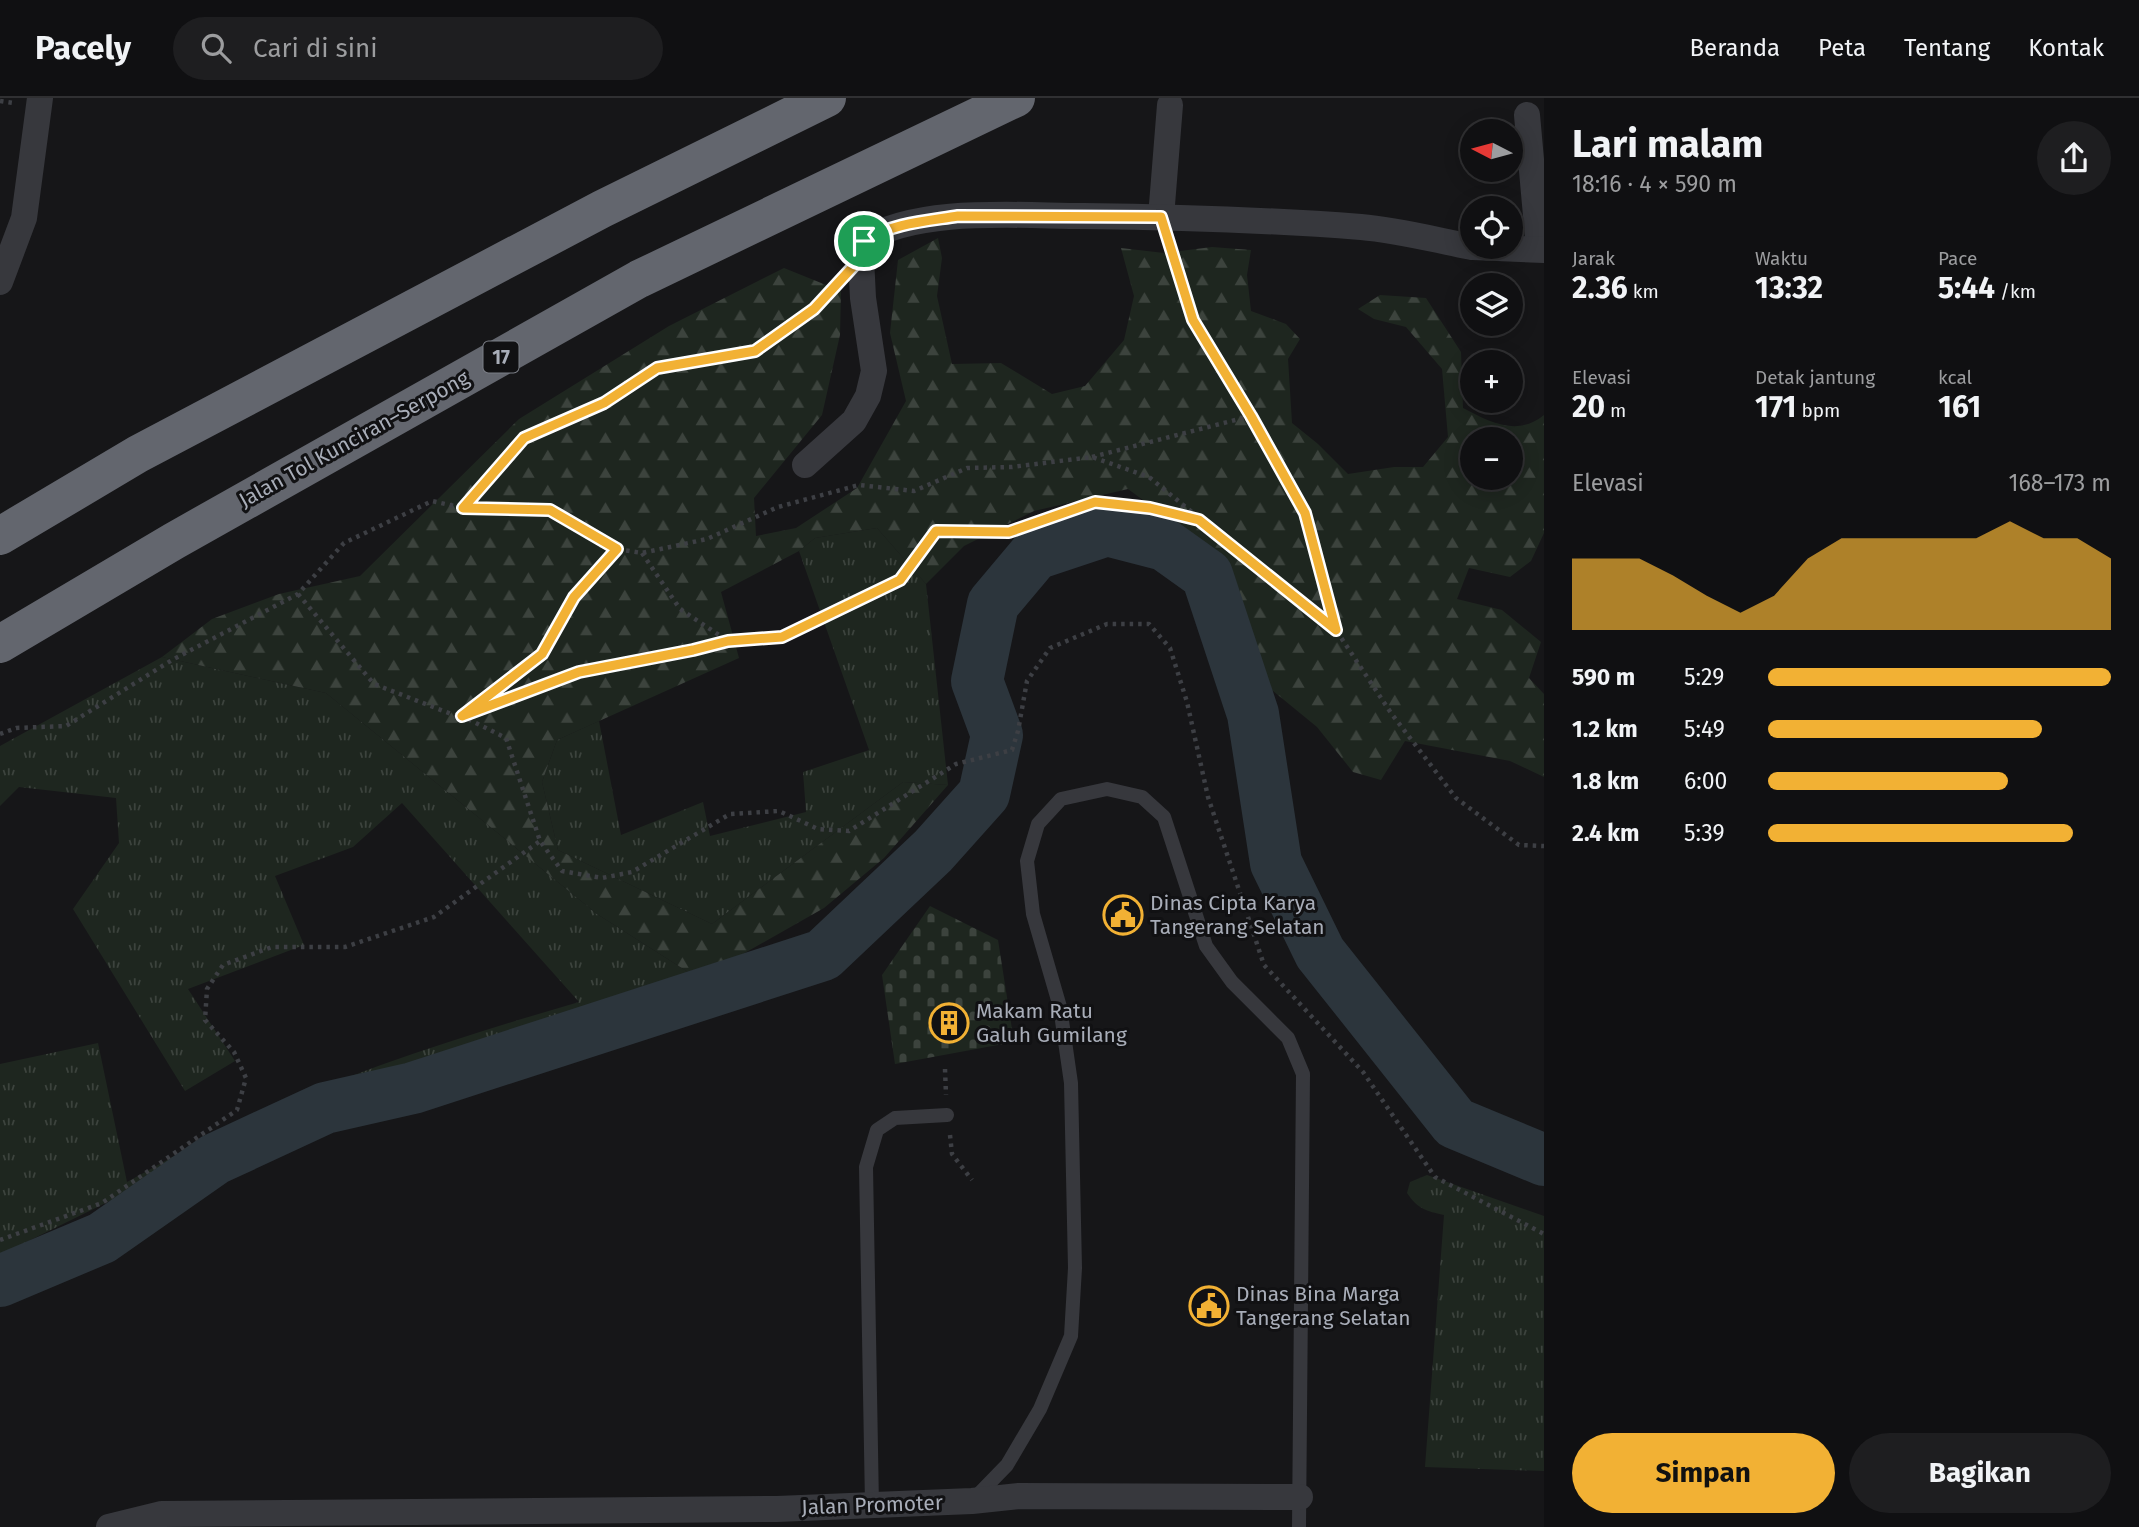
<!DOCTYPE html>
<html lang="id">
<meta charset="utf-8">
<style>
:root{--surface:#101012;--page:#1e1e20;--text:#f1f3f6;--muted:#9c9d9f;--line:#303032;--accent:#f2b134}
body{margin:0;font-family:"Fira Sans",sans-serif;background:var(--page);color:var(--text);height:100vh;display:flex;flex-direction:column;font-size:26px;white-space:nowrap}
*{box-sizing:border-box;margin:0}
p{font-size:23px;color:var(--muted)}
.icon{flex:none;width:38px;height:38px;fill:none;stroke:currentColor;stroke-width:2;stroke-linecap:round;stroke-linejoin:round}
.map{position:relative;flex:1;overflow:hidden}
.side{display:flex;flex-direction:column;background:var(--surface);width:595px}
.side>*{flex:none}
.needle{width:46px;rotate:276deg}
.tools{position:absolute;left:1460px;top:21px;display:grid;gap:14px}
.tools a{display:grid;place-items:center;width:63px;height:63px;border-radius:50%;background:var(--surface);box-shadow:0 4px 18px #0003,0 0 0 2px var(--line);font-size:35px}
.pin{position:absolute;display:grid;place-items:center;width:60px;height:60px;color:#fff;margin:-30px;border:4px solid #fff;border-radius:50%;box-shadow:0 2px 7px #0007}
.round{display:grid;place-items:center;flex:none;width:74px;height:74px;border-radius:37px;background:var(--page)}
.head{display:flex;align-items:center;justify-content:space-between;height:119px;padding:0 28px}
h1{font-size:38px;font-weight:700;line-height:52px}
.metrics{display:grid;grid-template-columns:repeat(3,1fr);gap:10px;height:119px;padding:7px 28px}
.metrics div{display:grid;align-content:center}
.metrics b{font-size:30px;font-weight:700}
.metrics small{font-size:19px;font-weight:400}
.metrics p{font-size:19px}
.chart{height:196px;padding:14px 28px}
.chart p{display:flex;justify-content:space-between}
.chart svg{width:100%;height:126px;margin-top:7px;fill:var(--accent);opacity:.7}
.action{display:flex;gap:14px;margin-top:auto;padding:14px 28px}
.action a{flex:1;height:80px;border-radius:42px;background:var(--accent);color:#111;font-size:28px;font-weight:700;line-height:80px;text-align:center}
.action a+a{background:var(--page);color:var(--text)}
ul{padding:0 28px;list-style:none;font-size:23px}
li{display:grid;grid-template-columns:112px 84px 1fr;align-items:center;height:52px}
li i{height:18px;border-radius:9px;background:var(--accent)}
header{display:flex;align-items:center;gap:42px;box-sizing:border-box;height:98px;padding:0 35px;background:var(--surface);border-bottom:2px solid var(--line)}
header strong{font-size:33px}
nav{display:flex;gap:38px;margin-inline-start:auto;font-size:24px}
.search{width:490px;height:63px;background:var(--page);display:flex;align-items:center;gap:18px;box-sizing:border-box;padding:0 24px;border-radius:38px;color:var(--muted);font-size:26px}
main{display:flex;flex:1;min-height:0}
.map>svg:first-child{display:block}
</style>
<header>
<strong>Pacely</strong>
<div class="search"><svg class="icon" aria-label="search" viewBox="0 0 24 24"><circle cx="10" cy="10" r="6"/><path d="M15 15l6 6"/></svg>Cari di sini</div>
<nav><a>Beranda</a><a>Peta</a><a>Tentang</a><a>Kontak</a></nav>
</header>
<main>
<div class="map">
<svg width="1544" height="1429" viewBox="0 0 1544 1429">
<defs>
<pattern id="grass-tufts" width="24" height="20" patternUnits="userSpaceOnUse" patternTransform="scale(1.75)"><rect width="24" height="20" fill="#1e261f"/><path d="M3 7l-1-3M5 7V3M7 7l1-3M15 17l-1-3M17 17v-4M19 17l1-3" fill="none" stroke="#3c433d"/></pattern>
<pattern id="forest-firs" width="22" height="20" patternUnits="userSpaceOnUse" patternTransform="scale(1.75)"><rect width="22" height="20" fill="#1e261f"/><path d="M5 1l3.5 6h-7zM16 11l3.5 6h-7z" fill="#3c433d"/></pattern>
<pattern id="cemetery-stones" width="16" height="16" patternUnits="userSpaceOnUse" patternTransform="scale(1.75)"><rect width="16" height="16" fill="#1e261f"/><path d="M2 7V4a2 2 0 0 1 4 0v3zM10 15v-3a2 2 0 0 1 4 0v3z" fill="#3c433d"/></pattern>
</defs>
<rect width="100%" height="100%" fill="#161618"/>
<!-- grass -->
<g fill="url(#grass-tufts)">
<polygon points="877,430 926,486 948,687 903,684 712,826 558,752 542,684 557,642 599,623 621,737 703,704 710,738 806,714 803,674 869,652 799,453 815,440"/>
<path d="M 162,559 L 326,595 L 597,816 L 699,881 L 337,991 L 0,1157 L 0,966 L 98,945 L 127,1084 C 160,1066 193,1047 227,1031 C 339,977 459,939 579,904 L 402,705 L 353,749 L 275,778 L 304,847 L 188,891 L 235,963 L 185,993 L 73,811 L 119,745 L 116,700 L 19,689 L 0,708 L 0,648 Z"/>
<path d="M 1427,1077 L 1544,1118 L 1544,1373 L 1425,1369 L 1444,1117 C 1426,1113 1418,1111 1407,1095 L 1410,1084 Z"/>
</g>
<!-- forest -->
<path fill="url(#forest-firs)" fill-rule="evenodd" d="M 938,140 L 942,160 L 937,198 L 952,266 L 1001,265 L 1052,296 L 1085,288 L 1124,242 L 1134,198 L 1121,150 L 1164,155 L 1212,149 L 1251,152 L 1247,177 L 1251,213 L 1286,226 L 1300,241 L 1288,261 L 1292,325 L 1318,346 L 1348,376 L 1394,369 L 1423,369 L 1448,339 L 1442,271 L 1406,229 L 1374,221 L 1358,211 L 1380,197 L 1426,200 L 1461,254 L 1463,310 C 1490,324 1517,339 1544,317 L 1544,435 L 1531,463 L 1510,479 L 1469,470 L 1457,501 L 1502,512 L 1541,544 L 1529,580 L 1544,596 L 1544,679 L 1510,663 L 1405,643 L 1381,682 L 1353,674 L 1317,629 L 1267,588 L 1239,493 L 1215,455 L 1128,391 L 1034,413 L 964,448 L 926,486 L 877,430 L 815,440 L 799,453 L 721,494 L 739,560 L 557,642 L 542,684 L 558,752 L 712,826 L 903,684 L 948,687 L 884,760 L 824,810 L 699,881 L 597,816 L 326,595 L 162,559 L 212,521 L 279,496 L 360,478 L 519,321 L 669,228 L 784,170 L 841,193 L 840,237 L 822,317 L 754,400 L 756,438 L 796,430 L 857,390 L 906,303 L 890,235 L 898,162 ZM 1472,341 L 1510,341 L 1510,380 L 1472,380 Z"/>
<!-- cemetery -->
<polygon fill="url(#cemetery-stones)" points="930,808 998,842 1014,944 895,966 882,877"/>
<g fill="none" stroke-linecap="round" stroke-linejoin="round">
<!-- river -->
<polyline stroke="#2c353c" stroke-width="52" points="0,1183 102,1140 215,1061 325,1010 413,990 823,857 933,753 984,696 997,637 977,583 993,506 1035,456 1107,432 1165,447 1207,477 1253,616 1276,765 1320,855 1455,1025 1544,1062"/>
<!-- path -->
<g stroke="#3d3f44" stroke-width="4.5" stroke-dasharray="3.5 5" stroke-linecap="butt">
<polyline points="0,3 13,5"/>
<polyline points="1170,146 1193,222 1251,318 1305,415 1336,532 1391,615 1456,700 1519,747 1544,748"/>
<polyline points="1092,359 1251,318"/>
<polyline points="463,410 524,340 604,305 657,270 755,253 814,211 834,189"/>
<polyline points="617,451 574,499 542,556 462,618 506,640 540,743 562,773 602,780 632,774 730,716 779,713 818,731 849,733 956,666 1012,652 1018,633 1027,583 1050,550 1107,526 1149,526 1170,550 1187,604 1208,699 1264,867 1363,974 1435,1079 1544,1136"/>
<polyline points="642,455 680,511 728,543"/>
<polyline points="298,496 374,586 459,619 579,574 693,552 728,543 782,539 900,482 936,433 1009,434 1095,405 1150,410 1198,422"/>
<polyline points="0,636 16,630 66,628 172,562 298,496 344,445 432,403 463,410 550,413 617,451 642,455 707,441 778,409 859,387 914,393 967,370 1012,369 1092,359 1149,379 1336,532"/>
<polyline points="945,971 946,997"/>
<polyline points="950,1037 952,1056 972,1082"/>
<polyline points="0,1142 102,1105 237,1012 246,980 234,954 205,922 207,891 223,867 272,849 345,849 434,819 540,743"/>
</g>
<!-- lane -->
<g stroke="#37383d" stroke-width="14">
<polyline points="973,1402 1007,1367 1040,1311 1071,1238 1075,1170 1071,985 1060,909 1033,816 1027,763 1038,726 1061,701 1107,691 1142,699 1164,719 1206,848 1232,884 1288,940 1303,976 1299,1429"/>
<polyline points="872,1407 866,1069 877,1032 895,1020 947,1017"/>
</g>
<!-- street -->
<g stroke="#37383d" stroke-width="26">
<polyline points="1527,17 1539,151"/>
<polyline points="1161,119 1170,7"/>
<polyline points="1473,149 1544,152"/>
<polyline points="0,184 24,120 40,0"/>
<path d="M 805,367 L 854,323 L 868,298 L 874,273 L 863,200 L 861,160 L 864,143 C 918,108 1021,118 1084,118 C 1176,119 1269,122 1361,129 C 1398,132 1435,142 1472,149"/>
<polyline points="109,1429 162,1416 777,1411 972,1403 1019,1398 1300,1399"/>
</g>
<!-- highway -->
<g stroke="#63666e" stroke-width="38">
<polyline points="0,438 138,356 602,111 827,0"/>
<polyline points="0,546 174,443 639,181 1016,0"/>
</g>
</g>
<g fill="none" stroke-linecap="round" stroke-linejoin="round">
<!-- route casing -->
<g stroke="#fff" stroke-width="14">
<path id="route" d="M 958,118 L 1161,119 L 1193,222 L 1251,318 L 1305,415 L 1336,532 L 1199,422 L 1150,410 L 1095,404 L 1009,434 L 936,433 L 900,482 L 782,539 L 728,543 L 693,552 L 579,574 L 462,618 L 542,556 L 574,499 L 617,451 L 550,412 L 463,410 L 524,340 L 604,305 L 657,270 L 755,253 L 814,211 L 861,160 L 864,143 C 892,125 927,123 958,118 Z"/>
</g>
<!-- route -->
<use href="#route" stroke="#f2b134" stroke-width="9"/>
</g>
<!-- icons -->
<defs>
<g id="civic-ring" transform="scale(2.0125)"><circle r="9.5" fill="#111113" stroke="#f2b134" stroke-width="1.5"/><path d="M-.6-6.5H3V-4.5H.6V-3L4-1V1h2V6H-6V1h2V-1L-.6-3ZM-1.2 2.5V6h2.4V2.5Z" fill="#f2b134"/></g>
<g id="building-ring" transform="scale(2.0125)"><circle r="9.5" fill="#111113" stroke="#f2b134" stroke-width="1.5"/><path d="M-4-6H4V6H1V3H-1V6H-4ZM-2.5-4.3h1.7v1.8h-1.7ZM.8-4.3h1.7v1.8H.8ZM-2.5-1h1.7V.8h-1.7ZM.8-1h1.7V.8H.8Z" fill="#f2b134"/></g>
</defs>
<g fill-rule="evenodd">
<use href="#civic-ring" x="1123" y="817"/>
<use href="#building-ring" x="949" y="925"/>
<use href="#civic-ring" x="1209" y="1208"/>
</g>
<g text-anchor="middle" stroke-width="6" stroke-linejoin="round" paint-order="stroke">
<!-- shield labels -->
<rect fill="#111113" stroke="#7b7e86" stroke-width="2" x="483.5" y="243.5" width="35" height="31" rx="5"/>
<g font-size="19" font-weight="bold" fill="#a8adb8">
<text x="501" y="266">17</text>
</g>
<!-- street labels -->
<g font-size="21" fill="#a8adb8" stroke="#111113">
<text transform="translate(354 341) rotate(-29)" y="7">Jalan Tol Kunciran–Serpong</text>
<text transform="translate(872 1407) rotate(-2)" y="7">Jalan Promoter</text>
</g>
<!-- poi labels -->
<g font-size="21" fill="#a8adb8" stroke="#111113" text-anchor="start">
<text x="1150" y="812">Dinas Cipta Karya<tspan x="1150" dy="24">Tangerang Selatan</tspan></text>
<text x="976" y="920">Makam Ratu<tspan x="976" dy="24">Galuh Gumilang</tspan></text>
<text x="1236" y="1203">Dinas Bina Marga<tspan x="1236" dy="24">Tangerang Selatan</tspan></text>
</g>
</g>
</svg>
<div class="tools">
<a><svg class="needle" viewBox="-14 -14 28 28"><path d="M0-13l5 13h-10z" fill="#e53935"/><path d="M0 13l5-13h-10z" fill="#9c9d9f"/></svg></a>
<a><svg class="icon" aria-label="locate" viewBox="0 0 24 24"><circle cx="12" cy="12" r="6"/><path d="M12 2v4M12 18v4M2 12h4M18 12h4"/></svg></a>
<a><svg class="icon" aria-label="layers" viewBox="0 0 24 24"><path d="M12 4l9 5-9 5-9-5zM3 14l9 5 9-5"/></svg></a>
<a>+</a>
<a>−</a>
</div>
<div class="pin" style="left:864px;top:143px;background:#1e9e55"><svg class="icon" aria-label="arrive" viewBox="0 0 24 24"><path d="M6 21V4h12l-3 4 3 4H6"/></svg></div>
</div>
<section class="side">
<div class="head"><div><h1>Lari malam</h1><p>18:16 · 4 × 590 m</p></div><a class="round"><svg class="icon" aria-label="share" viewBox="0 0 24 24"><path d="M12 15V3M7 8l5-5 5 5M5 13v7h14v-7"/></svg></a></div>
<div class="metrics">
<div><p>Jarak</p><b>2.36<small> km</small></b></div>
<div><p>Waktu</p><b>13:32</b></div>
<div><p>Pace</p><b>5:44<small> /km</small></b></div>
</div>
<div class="metrics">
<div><p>Elevasi</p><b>20<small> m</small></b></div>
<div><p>Detak jantung</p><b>171<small> bpm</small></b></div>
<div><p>kcal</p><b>161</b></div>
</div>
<div class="chart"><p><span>Elevasi</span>168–173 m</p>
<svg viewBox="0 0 160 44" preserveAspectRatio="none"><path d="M0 44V19L10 19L20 19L30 25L40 32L50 38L60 32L70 19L80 12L90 12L100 12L110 12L120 12L130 6L140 12L150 12L160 19V44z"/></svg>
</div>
<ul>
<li><b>590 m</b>5:29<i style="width:100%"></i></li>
<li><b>1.2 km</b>5:49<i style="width:80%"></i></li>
<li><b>1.8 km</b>6:00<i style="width:70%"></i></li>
<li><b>2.4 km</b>5:39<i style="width:89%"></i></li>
</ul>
<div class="action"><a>Simpan</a><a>Bagikan</a></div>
</section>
</main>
